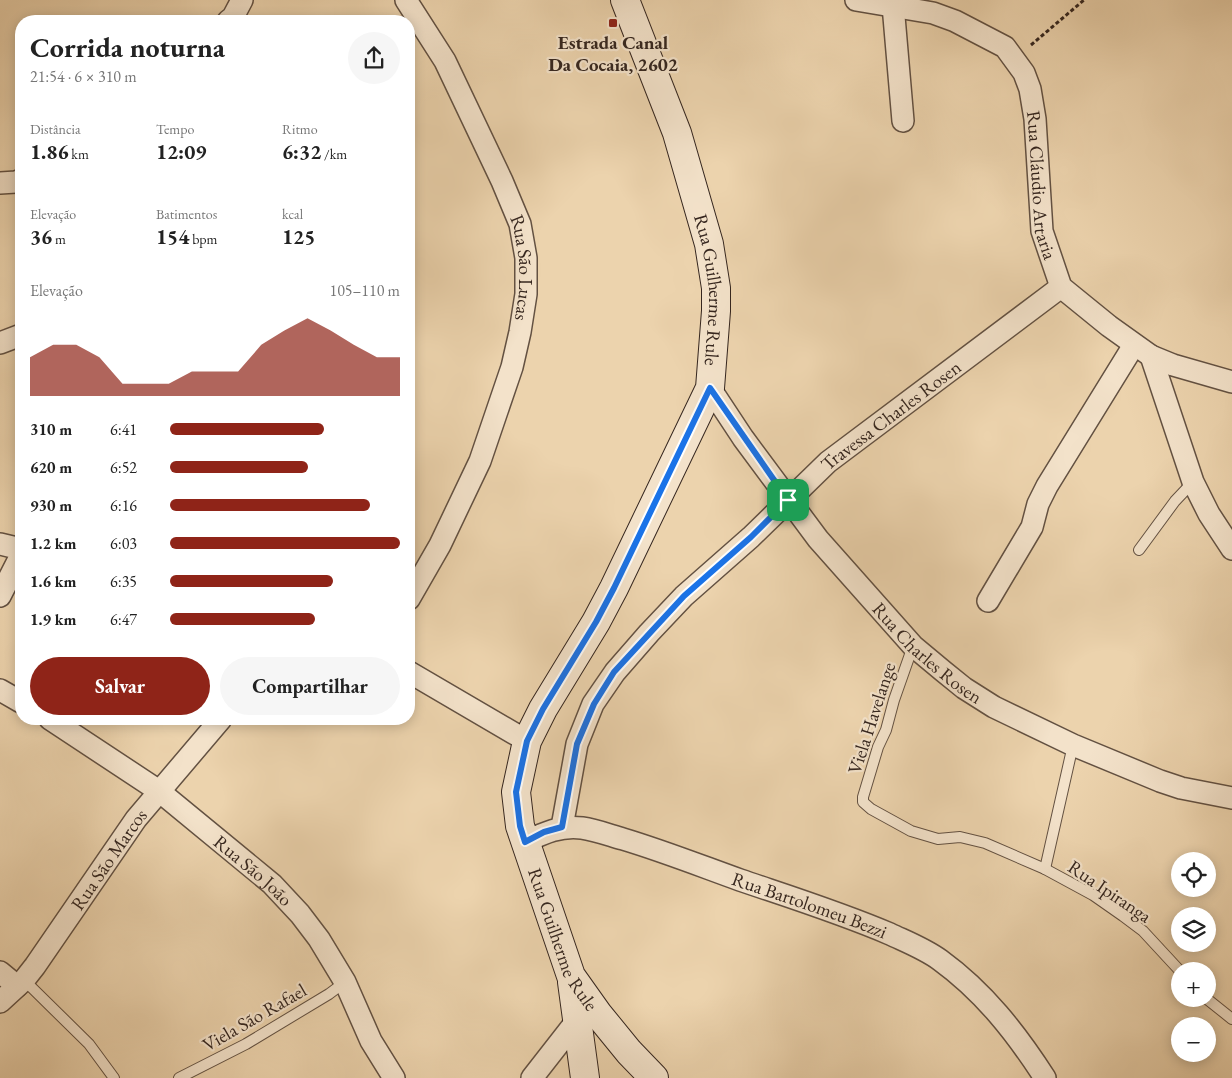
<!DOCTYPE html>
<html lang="pt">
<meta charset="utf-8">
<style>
:root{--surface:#fff;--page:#f6f6f6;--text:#222;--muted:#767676;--accent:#8f2418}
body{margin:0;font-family:"EB Garamond",serif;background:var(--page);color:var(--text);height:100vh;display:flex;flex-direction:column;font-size:19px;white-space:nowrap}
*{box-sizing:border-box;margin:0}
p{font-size:16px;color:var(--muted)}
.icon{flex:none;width:28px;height:28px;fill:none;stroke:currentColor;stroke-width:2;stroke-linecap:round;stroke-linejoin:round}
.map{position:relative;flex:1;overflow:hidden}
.panel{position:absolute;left:15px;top:15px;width:400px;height:710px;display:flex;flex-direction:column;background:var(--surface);border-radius:20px;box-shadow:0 2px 12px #0003}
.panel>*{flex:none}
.controls{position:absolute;left:1171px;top:852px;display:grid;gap:10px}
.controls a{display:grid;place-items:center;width:45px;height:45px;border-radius:50%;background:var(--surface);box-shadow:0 2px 12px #0003;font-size:25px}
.pin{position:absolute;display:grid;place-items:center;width:42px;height:42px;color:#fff;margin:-21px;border-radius:10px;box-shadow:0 2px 8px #0006}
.round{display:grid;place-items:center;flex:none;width:52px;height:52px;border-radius:26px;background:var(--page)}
.headline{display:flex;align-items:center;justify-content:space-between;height:85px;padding:0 15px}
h1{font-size:28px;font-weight:700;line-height:38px}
.metrics{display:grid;grid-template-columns:repeat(3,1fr);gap:8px;height:85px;padding:5px 15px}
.metrics div{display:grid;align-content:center}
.metrics b{font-size:21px;font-weight:700}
.metrics small{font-size:14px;font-weight:400}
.metrics p{font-size:14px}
.chart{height:140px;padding:10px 15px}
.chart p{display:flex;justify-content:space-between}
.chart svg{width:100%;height:90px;margin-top:5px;fill:var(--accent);opacity:.7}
.cta{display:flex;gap:10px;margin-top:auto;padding:10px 15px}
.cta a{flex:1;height:58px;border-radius:30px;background:var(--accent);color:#fff;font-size:20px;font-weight:700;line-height:58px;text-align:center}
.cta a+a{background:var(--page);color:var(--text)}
ul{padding:0 15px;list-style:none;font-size:16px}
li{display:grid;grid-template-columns:80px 60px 1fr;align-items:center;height:38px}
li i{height:12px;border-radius:6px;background:var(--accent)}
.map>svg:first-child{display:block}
</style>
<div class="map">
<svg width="1232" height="1078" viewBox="0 0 1232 1078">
<rect width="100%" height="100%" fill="#ecd3ad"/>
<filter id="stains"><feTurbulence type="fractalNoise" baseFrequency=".004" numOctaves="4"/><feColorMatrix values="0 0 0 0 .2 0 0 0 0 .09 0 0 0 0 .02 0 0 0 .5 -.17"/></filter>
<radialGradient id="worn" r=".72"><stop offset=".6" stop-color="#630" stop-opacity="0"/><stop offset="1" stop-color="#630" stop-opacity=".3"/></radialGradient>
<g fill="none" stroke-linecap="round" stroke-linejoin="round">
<!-- lane casing -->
<g stroke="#635142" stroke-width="12">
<g id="lane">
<polyline points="1139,550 1175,501 1193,482"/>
<polyline points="913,646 894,700 886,730 878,747 863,797 863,802 871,809 911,831 938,839 960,837 985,843 1045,869 1093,895 1123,916 1143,931 1180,971"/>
<polyline points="1045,869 1073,745"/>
<polyline points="24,980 89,1044 114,1078"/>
<polyline points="1207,999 1232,1019"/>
<polyline points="179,1078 246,1044 329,994 345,982"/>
</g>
</g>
<!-- street casing -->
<g stroke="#635142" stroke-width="24">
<g id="street">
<path id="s1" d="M 406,0 L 445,61 L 502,181 L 520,224 L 526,258 L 526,294 L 520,332 L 512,367 L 480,461 L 440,545 L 409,599"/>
<path id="s2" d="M 856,0 L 933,13 L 955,21 L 1005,47 L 1024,73 L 1030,89 L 1035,119 L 1042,231 L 1061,287 L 1109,326 L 1151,356 L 1173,365 L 1232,382"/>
<polyline points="893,5 903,121"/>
<polyline points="228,21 233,17 242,0"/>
<polyline points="0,183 16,182 21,180"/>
<polyline points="0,343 21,335"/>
<polyline points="1151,356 1193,482 1209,514 1232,549"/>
<path id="s3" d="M 710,388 L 743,438 L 818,539 L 913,646 L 943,671 L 964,688 L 994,707 L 1073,745 L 1160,781 L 1181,788 L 1232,798"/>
<polyline points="0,544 21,549"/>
<polyline points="0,596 21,555"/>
<polyline points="988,601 1032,527 1038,504 1047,486 1134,345"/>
<polyline points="409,672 527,741"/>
<polyline points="0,690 21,702"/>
<path id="s4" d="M 50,719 L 159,791 L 272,884 L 300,914 L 319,939 L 345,982 L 371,1041 L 394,1078"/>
<path id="s5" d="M 562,827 L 577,744 L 593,704 L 615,672 L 649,633 L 684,596 L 751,537 L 828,462 L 1061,287"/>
<path id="s6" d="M 525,842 C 544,833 561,825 582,828 C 596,830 609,835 623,839 C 663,851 701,866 740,880 C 790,897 841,913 890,934 C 907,942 925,949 940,960 C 984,992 1016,1033 1045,1078"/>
<polyline points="0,972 17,986"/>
<path id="s7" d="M 0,1002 L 24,980 L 35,966 L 136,819 L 221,719"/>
<polyline points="532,1078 578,1019"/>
</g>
</g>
<!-- secondary casing -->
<g stroke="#35261f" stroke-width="30">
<g id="secondary">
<path id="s8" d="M 625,0 L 677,133 L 709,244 L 716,288 L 716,311 L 710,388 L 614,588 L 596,622 L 543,709 L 527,741 L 516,792 L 520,826 L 571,976 L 598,1014 L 629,1052 L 654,1078"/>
<polyline points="572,982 585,1078"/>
</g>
</g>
<!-- path -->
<polyline stroke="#35261f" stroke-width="3" stroke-dasharray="4 2.5" stroke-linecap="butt" points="1031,45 1084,0"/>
<!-- lane -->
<use href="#lane" stroke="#f3e2ca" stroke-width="10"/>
<!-- street -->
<use href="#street" stroke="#f3e2ca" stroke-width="21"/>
<!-- secondary -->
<use href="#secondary" stroke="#f3e2ca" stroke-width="28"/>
</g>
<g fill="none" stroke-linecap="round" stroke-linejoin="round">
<!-- route casing -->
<g stroke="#fff" stroke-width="10">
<polygon id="route" points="710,388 788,500 751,537 684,596 614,672 594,704 577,744 562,827 544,832 525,842 520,826 516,792 527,741 543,709 596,622 614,588"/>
</g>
<!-- route -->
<use href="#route" stroke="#1a73e8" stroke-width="6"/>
</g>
<!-- markers -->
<rect fill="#8f2418" stroke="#f3e2ca" stroke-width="2" x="608" y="18" width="10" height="10" rx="2.5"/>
<g text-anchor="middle" stroke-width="4.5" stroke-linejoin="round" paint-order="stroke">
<!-- poi labels -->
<g font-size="19" font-weight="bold" fill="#35261f" stroke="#f3e2ca">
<text x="613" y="49">Estrada Canal<tspan x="613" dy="22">Da Cocaia, 2602</tspan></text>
</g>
<!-- street labels -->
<g font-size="19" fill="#35261f" stroke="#f3e2ca">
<text dy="7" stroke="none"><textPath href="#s2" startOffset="304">Rua Cláudio Artaria</textPath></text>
<text dy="7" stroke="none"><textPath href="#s1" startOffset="296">Rua São Lucas</textPath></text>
<text dy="7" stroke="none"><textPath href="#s8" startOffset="304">Rua Guilherme Rule</textPath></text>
<text dy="7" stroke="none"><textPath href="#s5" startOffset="544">Travessa Charles Rosen</textPath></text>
<text dy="7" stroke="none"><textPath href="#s3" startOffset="344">Rua Charles Rosen</textPath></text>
<text transform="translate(871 718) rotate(-72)" y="7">Viela Havelange</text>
<text dy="7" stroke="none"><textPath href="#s7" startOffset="180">Rua São Marcos</textPath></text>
<text dy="7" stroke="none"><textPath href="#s4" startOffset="254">Rua São João</textPath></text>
<text transform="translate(1110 891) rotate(34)" y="7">Rua Ipiranga</text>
<text dy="7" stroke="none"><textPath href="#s6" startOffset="300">Rua Bartolomeu Bezzi</textPath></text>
<text dy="7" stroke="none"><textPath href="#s8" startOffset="1009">Rua Guilherme Rule</textPath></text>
<text transform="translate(254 1017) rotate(-30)" y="7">Viela São Rafael</text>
</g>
</g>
<rect width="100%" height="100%" filter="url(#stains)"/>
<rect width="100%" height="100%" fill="url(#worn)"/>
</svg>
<div class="controls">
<a><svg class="icon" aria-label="locate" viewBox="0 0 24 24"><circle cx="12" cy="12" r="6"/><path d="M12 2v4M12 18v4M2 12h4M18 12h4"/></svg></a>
<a><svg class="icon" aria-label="layers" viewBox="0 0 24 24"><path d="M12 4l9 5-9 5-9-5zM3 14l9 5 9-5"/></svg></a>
<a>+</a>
<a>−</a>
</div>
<div class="pin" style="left:788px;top:500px;background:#1e9e55"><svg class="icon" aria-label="arrive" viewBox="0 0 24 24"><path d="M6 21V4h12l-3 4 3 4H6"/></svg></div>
<section class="panel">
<div class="headline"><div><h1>Corrida noturna</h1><p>21:54 · 6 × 310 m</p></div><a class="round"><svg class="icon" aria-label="share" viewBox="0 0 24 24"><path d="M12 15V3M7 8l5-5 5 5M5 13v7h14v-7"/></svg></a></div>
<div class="metrics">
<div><p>Distância</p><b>1.86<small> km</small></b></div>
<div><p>Tempo</p><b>12:09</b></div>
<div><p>Ritmo</p><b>6:32<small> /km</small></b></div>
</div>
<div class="metrics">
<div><p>Elevação</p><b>36<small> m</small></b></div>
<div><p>Batimentos</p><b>154<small> bpm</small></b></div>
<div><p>kcal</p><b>125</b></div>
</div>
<div class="chart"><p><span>Elevação</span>105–110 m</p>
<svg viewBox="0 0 160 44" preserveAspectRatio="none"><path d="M0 44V25L10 19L20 19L30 25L40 38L50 38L60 38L70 32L80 32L90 32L100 19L110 12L120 6L130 12L140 19L150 25L160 25V44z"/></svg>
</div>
<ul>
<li><b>310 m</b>6:41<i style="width:67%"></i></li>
<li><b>620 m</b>6:52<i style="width:60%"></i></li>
<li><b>930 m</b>6:16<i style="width:87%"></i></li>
<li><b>1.2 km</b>6:03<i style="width:100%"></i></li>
<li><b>1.6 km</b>6:35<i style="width:71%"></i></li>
<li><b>1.9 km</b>6:47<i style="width:63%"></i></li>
</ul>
<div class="cta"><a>Salvar</a><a>Compartilhar</a></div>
</section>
</div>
